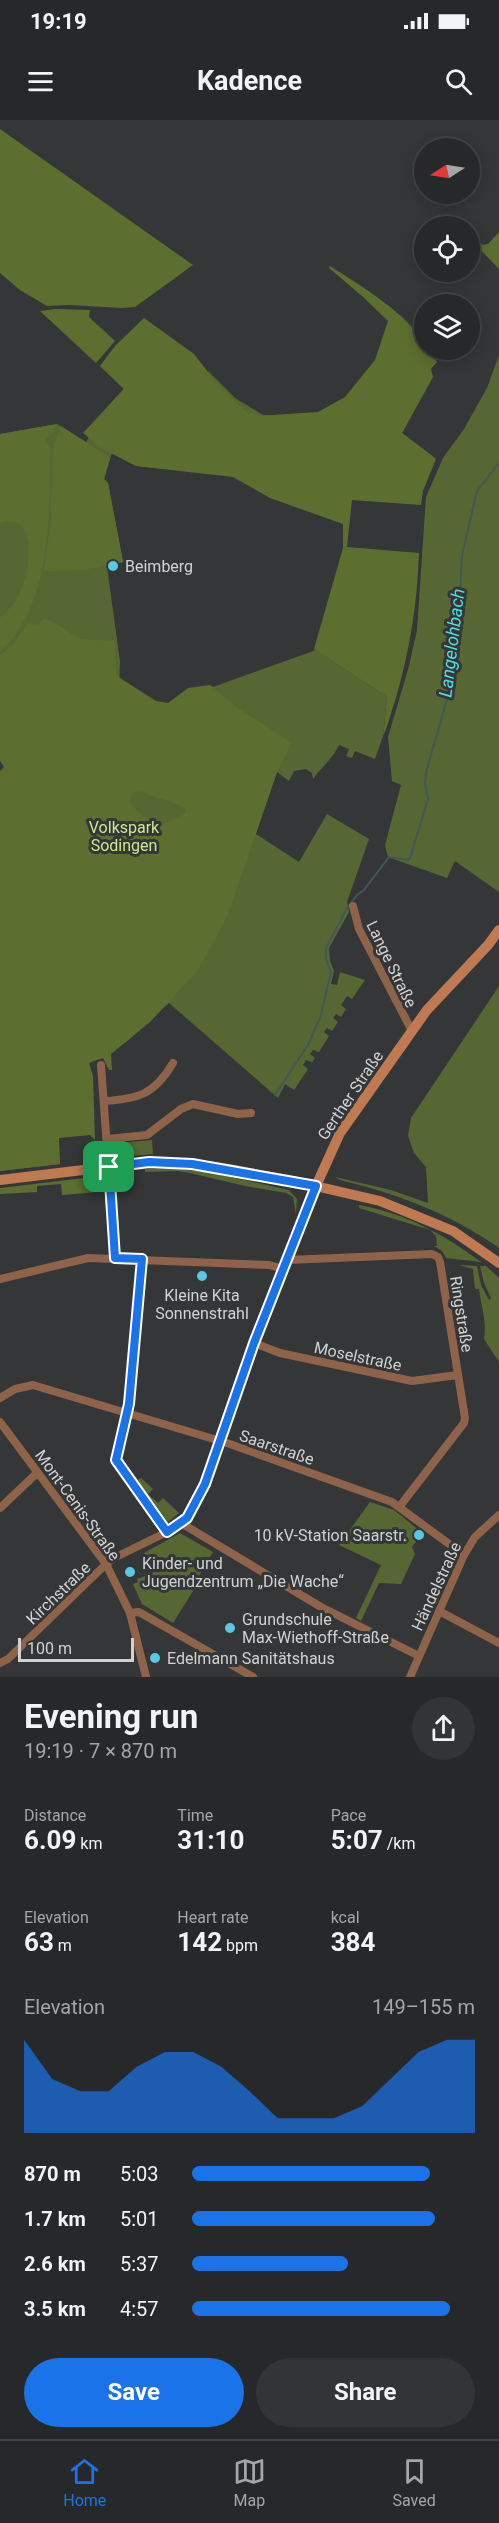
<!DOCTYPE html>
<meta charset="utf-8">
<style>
:root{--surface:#27282a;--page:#333436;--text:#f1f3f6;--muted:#a4a6a8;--line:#434447;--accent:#1a73e8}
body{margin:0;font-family:Roboto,sans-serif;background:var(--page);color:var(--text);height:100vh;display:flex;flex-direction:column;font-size:22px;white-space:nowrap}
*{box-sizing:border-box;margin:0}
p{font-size:20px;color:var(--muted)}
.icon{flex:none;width:33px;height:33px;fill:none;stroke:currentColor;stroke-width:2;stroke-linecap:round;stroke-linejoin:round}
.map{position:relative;height:1557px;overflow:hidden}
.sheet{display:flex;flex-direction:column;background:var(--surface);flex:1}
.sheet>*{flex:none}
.needle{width:39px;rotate:258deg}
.tools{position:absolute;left:414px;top:18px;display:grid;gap:12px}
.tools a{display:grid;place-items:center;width:66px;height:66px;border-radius:50%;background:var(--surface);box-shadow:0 3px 15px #0003,0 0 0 2px var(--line);font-size:30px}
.scale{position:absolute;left:18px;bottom:15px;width:116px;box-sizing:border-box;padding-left:6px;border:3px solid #d0d2d3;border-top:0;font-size:16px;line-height:21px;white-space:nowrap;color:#d0d2d3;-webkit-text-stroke:4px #343638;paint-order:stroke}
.pin{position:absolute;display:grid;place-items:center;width:51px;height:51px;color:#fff;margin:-26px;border-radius:12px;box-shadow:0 3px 9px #0006}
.round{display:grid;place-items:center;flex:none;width:63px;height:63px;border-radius:32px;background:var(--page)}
.head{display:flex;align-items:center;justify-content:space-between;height:102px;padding:0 24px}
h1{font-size:33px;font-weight:700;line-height:45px}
.figures{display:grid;grid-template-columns:repeat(3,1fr);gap:9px;height:102px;padding:6px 24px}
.figures div{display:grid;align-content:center}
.figures b{font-size:26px;font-weight:700}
.figures small{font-size:16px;font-weight:400}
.figures p{font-size:16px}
.chart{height:168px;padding:12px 24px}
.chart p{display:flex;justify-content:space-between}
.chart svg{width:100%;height:108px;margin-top:6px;fill:var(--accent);opacity:.7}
.action{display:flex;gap:12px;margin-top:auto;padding:12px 24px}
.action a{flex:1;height:69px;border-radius:36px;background:var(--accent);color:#fff;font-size:24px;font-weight:700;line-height:69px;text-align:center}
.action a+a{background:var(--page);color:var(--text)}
ul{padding:0 24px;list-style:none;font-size:20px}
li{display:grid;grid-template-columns:96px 72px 1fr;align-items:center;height:45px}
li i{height:15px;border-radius:8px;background:var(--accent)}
.status{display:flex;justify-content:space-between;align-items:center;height:42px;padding:0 30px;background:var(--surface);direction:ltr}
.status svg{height:16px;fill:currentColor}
header{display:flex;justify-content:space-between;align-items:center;height:78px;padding:0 24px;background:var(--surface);font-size:27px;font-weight:700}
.tabs{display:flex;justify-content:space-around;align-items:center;height:84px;border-top:2px solid var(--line);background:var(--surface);font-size:16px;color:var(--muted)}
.tabs a{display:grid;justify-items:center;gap:3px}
.tabs .current{color:var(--accent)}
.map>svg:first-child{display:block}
</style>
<div class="status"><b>19:19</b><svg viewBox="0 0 49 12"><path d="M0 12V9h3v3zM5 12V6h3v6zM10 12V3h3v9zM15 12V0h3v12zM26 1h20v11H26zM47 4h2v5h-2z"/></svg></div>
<header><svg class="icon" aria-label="menu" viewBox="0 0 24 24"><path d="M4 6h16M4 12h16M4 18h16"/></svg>Kadence<svg class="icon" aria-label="search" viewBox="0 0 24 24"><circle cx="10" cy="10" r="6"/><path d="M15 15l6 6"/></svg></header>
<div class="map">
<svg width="499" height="1557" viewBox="0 0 499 1557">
<rect width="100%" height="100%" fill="#343638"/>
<!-- green -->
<g fill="#576734">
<path d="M 116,225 L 209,252 L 235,278 L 263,295 L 311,298 L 432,257 L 402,313 L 435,338 L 237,356 L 136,346 L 112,333 L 104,359 L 108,363 L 123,442 L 107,447 L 120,541 L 119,573 L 171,601 L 210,565 L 213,567 L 316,530 L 387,577 L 383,616 L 375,639 L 355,631 L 352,638 L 346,636 L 349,629 L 339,625 C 334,637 321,648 313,659 L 312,653 L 306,649 L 294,651 L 289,661 L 277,652 L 256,714 L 299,742 L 327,694 L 369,719 L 347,782 L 349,792 L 329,828 L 330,841 L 334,851 L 331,864 L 337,865 L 340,852 L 365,860 L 352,879 L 347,876 L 341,885 L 346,889 L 341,897 L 336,894 L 333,898 L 338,902 L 332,911 L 327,908 L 324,912 L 329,916 L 319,932 L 313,930 L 310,934 L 315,938 L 312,942 L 306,940 L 303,945 L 308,949 L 294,970 L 285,964 L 278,978 L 169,883 L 126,922 L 89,943 L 58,1015 L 60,1044 L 0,1051 L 0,651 L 4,647 L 0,618 L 0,314 L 57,304 L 86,322 L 108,286 L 124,269 L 100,246 Z"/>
<polygon points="499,235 499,772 455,741 447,758 388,737 385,725 401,665 392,661 388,617 409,546 417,510 426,377 443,338 464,309 487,268"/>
<path d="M 499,866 L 499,1128 C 449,1093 398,1074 340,1060 L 335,1057 L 391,1070 L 428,1083 L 426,1047 L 414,1033 L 408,1016 L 411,998 Z"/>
<polygon points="152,1020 153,1034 119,1037 118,1023"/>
<polygon points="170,1048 208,1052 289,1070 297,1079 296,1095 293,1077 286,1073 245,1066 190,1053 177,1051 145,1052 145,1049"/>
<path d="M 359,1085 C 405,1093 445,1115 481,1142 L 446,1138 L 442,1131 L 434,1126 L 437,1126 L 436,1116 L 430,1110 L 359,1088 Z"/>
<path d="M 459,1145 L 477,1146 L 481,1165 L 489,1180 L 491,1178 L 484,1163 L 480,1146 L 486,1146 L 499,1158 L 499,1242 L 484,1219 C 487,1201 481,1186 479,1169 L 475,1169 L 473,1149 Z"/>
<polygon points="141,1358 153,1369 148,1374 158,1383 163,1378 179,1393 168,1402 137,1360"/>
<polygon points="370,1382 394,1390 420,1411 416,1416 419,1418 412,1427 415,1434 401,1464 379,1463 361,1501 356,1498 381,1445 339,1425"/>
<polygon points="180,1413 213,1432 196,1461 198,1463 173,1503 142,1484 133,1464 138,1462 137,1459 153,1453 144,1433"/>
</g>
<!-- forest -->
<g fill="#5c6f30" fill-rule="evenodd">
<polygon points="0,9 193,145 135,187 122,188 69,185 47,186 20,170 0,153"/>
<polygon points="499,112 499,149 470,119 470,113 483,125 488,124"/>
<path d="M 330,146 C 352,160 424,203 424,230 L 429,230 L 437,242 L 431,249 L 433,257 L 402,313 L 436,339 L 423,371 L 421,385 L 352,380 L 347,427 L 419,433 C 417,486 410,530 395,581 C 391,592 388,606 383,616 L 387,577 L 314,529 L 343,428 L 343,404 L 270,378 L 233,357 L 136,346 L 101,328 L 83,313 L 124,269 L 100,246 L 116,225 L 144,198 L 194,234 L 218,265 L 244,290 L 258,296 L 318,292 L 345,277 L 375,240 L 388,201 L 362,176 L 329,148 Z"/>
<polygon points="56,189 90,190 89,197 115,221 96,243 40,191"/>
<path d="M 57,304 L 52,315 L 46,318 L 46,323 L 50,326 C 49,392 53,484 0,532 L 0,498 C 5,492 12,487 16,480 C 29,461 43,390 0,403 L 0,314 Z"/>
<polygon points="61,306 110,338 104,359 108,363 123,442 83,450 44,451 51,400 53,328"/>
<path d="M 43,499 L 50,500 L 80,519 L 114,521 L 117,556 L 156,581 L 168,583 L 188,568 L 210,565 L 239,589 L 292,623 L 277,652 L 227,797 L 198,850 L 150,902 L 111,934 L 112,950 L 109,950 L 103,938 L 89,943 L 93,956 L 95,1020 L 90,1015 L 59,1018 L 60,1044 L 0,1051 L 0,654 L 4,647 L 0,641 L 0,536 L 14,523 L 27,503 L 39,505 ZM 139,671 C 155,678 171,680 186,689 L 186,693 C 180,696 171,702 164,703 C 152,704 133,691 129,680 L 133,673 Z"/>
<polygon points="93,1057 98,1062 99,1072 62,1075 61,1064 37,1066 37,1072 0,1074 0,1068"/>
</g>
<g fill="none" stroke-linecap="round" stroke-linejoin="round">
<!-- stream -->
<polyline stroke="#415858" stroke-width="2" points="275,975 308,925 320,898 331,853 326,839 326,828 347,788 357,775 364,770 389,737 408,740 410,738 428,679 425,662 426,652 451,566 455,529 452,526 459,494 462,435 477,371 499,343"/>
<!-- street -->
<g stroke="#8f634a" stroke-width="8">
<polyline points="353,786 359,809 412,911"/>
<polyline points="101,945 115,1138"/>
<path d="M 104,981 C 138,979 154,975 173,943"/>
<polyline points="107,1019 147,1015 181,989 193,984 238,994 251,993"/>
<polyline points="142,1139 129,1284 116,1340 167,1412"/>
<polyline points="287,1140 432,1134 438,1137 440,1142 465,1298 464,1303 400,1386"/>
<polyline points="0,1159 88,1138 269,1145 284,1149"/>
<polyline points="254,1223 280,1233 412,1261 458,1255"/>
<polyline points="0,1278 15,1269 33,1265 227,1323 392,1382 464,1435"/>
<polyline points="0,1302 106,1444 130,1493 146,1557"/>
<polyline points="0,1388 37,1353"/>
<polyline points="181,1403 321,1487 419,1536"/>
<polyline points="439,1491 499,1523"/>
<polyline points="130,1493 139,1492 253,1557"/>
<polyline points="0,1543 8,1539 106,1444 116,1437 167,1412 181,1403 193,1389 205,1364 254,1223 316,1066"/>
<polyline points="410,1557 464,1435 475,1417 499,1395"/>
</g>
<!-- secondary -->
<g stroke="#bf7a52" stroke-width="10">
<polyline points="0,1060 149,1042 192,1044 228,1049 298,1062 380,1081 453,1111 499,1143"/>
<polyline points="316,1066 340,1013 412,911 427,890 488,825 499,810"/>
</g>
</g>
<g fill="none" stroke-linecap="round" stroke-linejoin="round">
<!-- route casing -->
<g stroke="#fff" stroke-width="12">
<polygon id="route" points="149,1042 192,1044 316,1066 254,1223 205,1364 187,1398 167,1412 116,1340 129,1284 142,1139 115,1138 109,1047"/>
</g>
<!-- route -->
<use href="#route" stroke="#1a73e8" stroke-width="8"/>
</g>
<!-- markers -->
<g fill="#58c9e4" stroke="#343638" stroke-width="2">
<circle cx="113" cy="446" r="6"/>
<circle cx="202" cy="1156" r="6"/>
<circle cx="419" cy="1415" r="6"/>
<circle cx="130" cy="1452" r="6"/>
<circle cx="230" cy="1508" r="6"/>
<circle cx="155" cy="1538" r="6"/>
</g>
<g text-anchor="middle" stroke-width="6" stroke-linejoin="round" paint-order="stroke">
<!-- poi labels -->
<g font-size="16" fill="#d0d2d3" stroke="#343638" text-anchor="start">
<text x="125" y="452">Beimberg</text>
<text x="202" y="1181" text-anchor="middle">Kleine Kita<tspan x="202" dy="18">Sonnenstrahl</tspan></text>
<text x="407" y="1421" text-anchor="end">10 kV-Station Saarstr.</text>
<text x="142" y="1449">Kinder- und<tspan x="142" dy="18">Jugendzentrum „Die Wache“</tspan></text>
<text x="242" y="1505">Grundschule<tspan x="242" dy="18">Max-Wiethoff-Straße</tspan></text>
<text x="167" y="1544">Edelmann Sanitätshaus</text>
</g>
<!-- park labels -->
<g font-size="16" fill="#cae88c" stroke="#343638">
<text x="124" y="713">Volkspark<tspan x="124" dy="18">Sodingen</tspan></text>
</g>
<!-- street labels -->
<g font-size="16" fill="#d0d2d3" stroke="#343638">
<text transform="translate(392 844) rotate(64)" y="6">Lange Straße</text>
<text transform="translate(350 975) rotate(-56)" y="6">Gerther Straße</text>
<text transform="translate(462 1194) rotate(81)" y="6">Ringstraße</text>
<text transform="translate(358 1236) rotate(12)" y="6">Moselstraße</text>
<text transform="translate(277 1327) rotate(19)" y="6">Saarstraße</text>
<text transform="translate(78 1385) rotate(54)" y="6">Mont-Cenis-Straße</text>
<text transform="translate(436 1466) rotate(-65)" y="6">Händelstraße</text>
<text transform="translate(58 1473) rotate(-44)" y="6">Kirchstraße</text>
</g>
<!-- water labels -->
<g font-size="18" font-style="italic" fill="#4edfdf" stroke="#343638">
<text transform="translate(452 523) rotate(-83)" y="6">Langelohbach</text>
</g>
</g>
</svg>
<div class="tools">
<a><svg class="needle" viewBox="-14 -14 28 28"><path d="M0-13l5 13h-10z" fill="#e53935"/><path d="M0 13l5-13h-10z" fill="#a4a6a8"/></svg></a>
<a><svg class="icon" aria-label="locate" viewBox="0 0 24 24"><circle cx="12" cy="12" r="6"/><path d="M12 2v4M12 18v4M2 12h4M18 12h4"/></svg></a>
<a><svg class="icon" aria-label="layers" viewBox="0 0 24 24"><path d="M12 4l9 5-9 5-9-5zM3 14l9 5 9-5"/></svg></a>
</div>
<div class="scale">100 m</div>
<div class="pin" style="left:109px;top:1047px;background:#1e9e55"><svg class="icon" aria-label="arrive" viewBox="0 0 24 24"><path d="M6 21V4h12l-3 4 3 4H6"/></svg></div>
</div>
<section class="sheet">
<div class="head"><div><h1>Evening run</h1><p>19:19 · 7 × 870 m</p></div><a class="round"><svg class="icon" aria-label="share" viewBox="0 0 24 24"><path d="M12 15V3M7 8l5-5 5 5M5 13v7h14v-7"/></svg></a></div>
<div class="figures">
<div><p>Distance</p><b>6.09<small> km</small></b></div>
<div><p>Time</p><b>31:10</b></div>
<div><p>Pace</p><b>5:07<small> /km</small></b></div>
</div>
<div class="figures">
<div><p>Elevation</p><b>63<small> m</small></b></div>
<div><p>Heart rate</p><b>142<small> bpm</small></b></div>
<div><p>kcal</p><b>384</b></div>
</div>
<div class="chart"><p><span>Elevation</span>149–155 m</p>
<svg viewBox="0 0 160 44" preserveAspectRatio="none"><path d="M0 44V6L10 22L20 27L30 27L40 17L50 11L60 11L70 17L80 27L90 38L100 38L110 38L120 33L130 22L140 11L150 6L160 6V44z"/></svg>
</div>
<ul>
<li><b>870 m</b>5:03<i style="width:84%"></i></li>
<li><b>1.7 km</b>5:01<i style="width:86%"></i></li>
<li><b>2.6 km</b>5:37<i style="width:55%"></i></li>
<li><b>3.5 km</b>4:57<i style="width:91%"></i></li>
</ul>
<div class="action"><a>Save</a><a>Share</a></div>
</section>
<nav class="tabs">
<a class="current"><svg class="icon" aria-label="home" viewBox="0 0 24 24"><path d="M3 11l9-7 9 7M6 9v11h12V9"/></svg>Home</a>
<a><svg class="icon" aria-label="map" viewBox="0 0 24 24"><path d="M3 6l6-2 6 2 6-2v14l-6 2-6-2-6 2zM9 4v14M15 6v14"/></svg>Map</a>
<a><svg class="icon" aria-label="saved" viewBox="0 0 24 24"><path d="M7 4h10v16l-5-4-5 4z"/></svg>Saved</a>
</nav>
